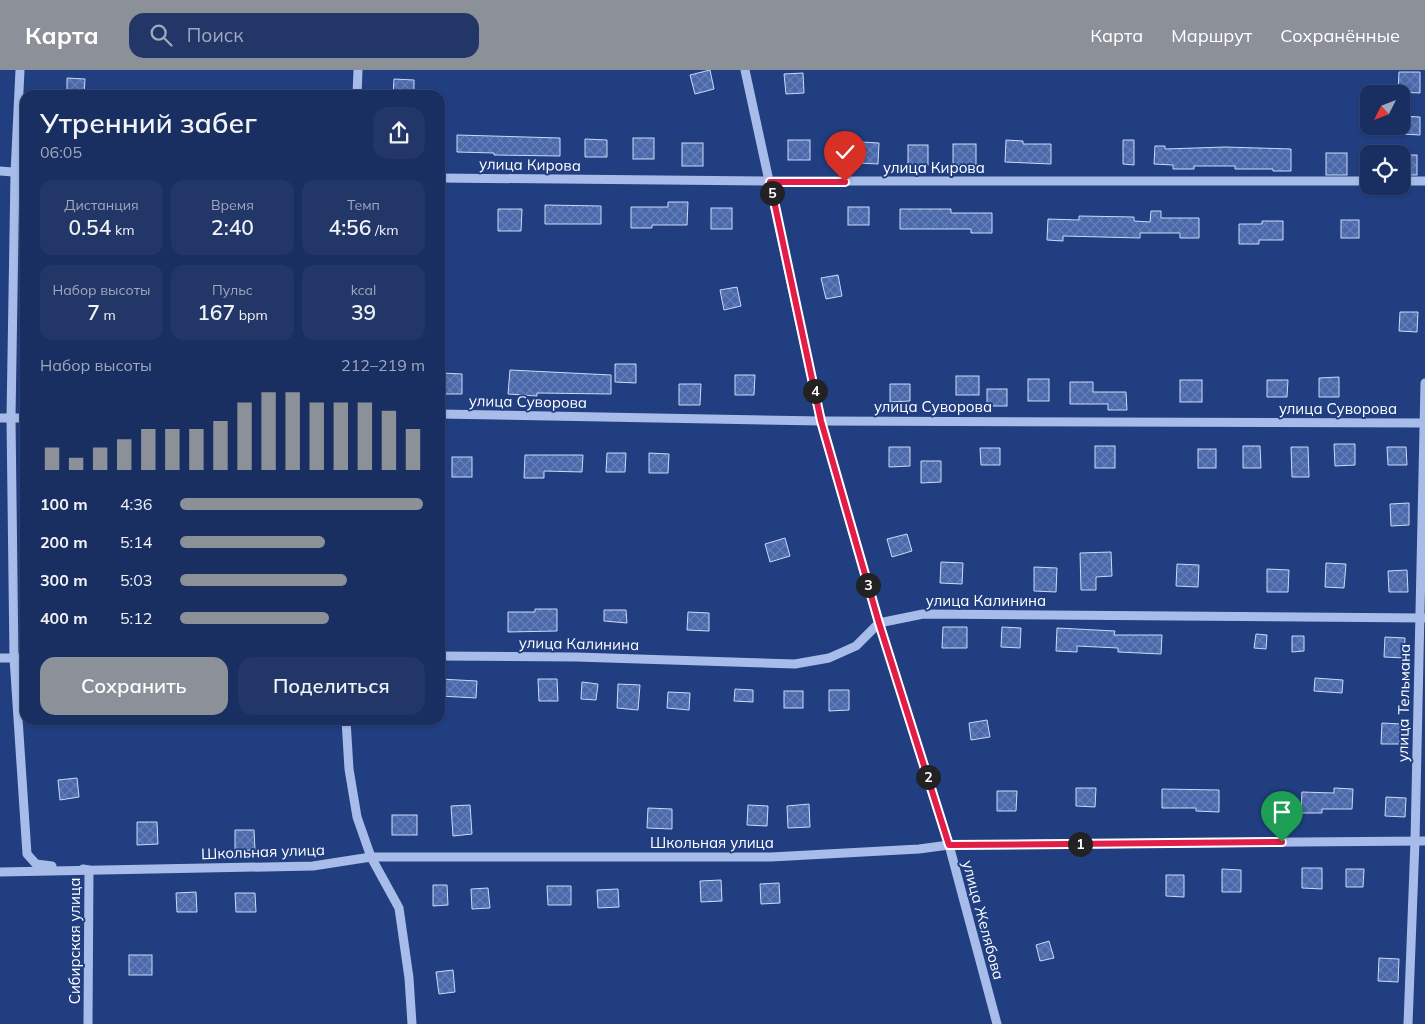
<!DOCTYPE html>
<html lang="ru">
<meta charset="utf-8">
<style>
:root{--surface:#192e61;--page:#223667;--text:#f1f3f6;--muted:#9fa8bd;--line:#374a76;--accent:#8c9099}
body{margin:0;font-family:Mulish,sans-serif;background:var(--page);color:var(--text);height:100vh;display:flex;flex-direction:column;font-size:19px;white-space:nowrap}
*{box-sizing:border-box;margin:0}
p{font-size:16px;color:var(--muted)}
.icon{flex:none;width:28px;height:28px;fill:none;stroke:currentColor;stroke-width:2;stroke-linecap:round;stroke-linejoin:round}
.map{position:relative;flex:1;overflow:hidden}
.sheet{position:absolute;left:20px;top:20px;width:425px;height:635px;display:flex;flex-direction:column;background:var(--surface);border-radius:15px;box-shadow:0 1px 4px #0004,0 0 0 1px var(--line)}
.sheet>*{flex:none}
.needle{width:32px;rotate:228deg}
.buttons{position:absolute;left:1360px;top:15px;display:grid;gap:10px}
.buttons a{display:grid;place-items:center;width:50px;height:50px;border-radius:10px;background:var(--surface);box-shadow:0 1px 4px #0004,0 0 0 1px var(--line);font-size:25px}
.pin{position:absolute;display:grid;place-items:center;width:42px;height:42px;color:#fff;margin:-51px -21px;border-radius:50% 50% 50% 0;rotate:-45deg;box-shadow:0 0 5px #0007}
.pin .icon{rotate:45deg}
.km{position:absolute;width:25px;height:25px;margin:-12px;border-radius:50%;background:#222;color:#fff;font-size:14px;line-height:25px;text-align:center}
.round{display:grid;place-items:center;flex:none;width:52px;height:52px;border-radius:15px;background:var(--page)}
.summary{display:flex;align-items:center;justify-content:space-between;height:85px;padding:0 20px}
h1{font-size:28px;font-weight:600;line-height:38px}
.stats{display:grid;grid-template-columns:repeat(3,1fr);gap:8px;height:85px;padding:5px 20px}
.stats div{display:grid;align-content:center;border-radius:12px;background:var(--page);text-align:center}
.stats b{font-size:21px;font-weight:600}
.stats small{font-size:14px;font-weight:400}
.stats p{font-size:14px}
.chart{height:140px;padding:10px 20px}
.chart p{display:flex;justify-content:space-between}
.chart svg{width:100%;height:90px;margin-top:5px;stroke:var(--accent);stroke-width:6}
.action{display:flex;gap:10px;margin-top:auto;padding:10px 20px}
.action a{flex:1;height:58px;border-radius:15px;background:var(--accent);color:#fff;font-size:20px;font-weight:600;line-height:58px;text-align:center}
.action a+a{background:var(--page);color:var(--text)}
ul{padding:0 20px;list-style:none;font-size:16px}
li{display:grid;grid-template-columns:80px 60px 1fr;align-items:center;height:38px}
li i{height:12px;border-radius:6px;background:var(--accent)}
header{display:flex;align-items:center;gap:30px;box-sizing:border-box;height:70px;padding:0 25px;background:var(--accent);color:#fff}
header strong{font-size:24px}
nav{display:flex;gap:28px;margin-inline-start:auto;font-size:18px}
.search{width:350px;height:45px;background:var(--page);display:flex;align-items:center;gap:12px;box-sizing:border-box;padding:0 18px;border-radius:15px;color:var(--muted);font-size:19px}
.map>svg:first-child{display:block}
</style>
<header>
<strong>Карта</strong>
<div class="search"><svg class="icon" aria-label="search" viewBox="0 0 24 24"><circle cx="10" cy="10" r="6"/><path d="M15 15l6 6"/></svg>Поиск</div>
<nav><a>Карта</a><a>Маршрут</a><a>Сохранённые</a></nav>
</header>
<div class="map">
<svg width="1425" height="954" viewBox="0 0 1425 954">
<defs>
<pattern id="building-cross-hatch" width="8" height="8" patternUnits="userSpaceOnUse" patternTransform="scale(1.25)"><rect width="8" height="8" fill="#4a68aa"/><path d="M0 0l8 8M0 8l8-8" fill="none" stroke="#657fb7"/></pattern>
</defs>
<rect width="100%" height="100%" fill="#213e81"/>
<!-- building -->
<g fill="url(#building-cross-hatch)" stroke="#cbd9f6">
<polygon points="710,0 714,19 695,24 690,5"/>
<polygon points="1399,2 1420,2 1420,23 1398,22"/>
<polygon points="803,3 804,23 786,24 784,4"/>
<polygon points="67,8 85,9 84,25 67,25"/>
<polygon points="394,9 414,10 414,25 393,25"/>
<polygon points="1401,46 1420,47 1420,65 1401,64"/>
<polygon points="457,65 560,68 560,86 494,85 494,83 457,82"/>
<rect x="633" y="68" width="21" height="21"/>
<polygon points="585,69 607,70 607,87 585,87"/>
<rect x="788" y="70" width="22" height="20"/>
<polygon points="1006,70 1023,71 1023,74 1051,74 1051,94 1005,92"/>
<polygon points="1123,70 1134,70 1134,95 1123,94"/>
<polygon points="861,72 879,73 878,94 859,93"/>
<rect x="682" y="73" width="21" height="23"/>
<rect x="953" y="74" width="23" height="21"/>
<rect x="908" y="75" width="20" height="20"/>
<polygon points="1155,76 1165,76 1165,79 1225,77 1291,79 1291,101 1273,101 1273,99 1235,99 1235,96 1194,96 1194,99 1173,99 1173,95 1154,94"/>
<rect x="1326" y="83" width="21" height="22"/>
<rect x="1401" y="85" width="16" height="20"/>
<polygon points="668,132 688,132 687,155 652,155 652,158 631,158 631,137 668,137"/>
<polygon points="545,135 601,136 601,154 545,154"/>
<rect x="848" y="137" width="21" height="18"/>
<rect x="711" y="138" width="21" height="21"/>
<polygon points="498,139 522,139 521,161 498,161"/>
<polygon points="900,139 951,139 951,143 992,143 992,163 971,163 971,159 900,159"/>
<polygon points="1151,141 1161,141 1161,148 1199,148 1199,168 1180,168 1180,163 1140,163 1140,168 1063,166 1063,171 1047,170 1048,149 1079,150 1079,146 1134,147 1134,151 1150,152"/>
<rect x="1341" y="150" width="18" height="18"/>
<polygon points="1262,151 1283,151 1283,170 1259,170 1259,174 1239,174 1239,154 1262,154"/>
<polygon points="838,205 842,226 826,229 821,208"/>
<polygon points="737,217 741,236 724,240 720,220"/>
<polygon points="1400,242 1418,242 1417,262 1399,261"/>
<polygon points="615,294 636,294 636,313 615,312"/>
<polygon points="510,300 611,305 611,324 537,323 537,326 508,324"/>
<polygon points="442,303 462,304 462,324 442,324"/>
<polygon points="735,305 755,305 754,325 735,325"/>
<rect x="956" y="306" width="23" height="19"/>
<polygon points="1339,307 1339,327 1319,327 1319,308"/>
<rect x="1028" y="309" width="21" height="22"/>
<rect x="1180" y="310" width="22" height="22"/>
<polygon points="1267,310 1288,310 1287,327 1267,327"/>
<polygon points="1070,312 1093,312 1093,322 1126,322 1127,340 1108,340 1108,334 1070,334"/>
<polygon points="679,314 701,314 700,335 679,335"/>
<polygon points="890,314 910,314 910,331 890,332"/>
<rect x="987" y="319" width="20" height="17"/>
<polygon points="1334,374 1355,374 1355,395 1335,396"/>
<rect x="1095" y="376" width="20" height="22"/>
<polygon points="1243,376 1260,376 1261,398 1243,398"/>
<polygon points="889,377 910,377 910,396 889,397"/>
<polygon points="1291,377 1308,377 1309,407 1292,407"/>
<polygon points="1387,377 1406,377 1407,395 1388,395"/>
<polygon points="980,378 1000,378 1000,395 981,395"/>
<rect x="1198" y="379" width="18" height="19"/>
<polygon points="607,383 626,383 625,402 606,402"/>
<polygon points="649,383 669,384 668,403 649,403"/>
<polygon points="525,385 583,385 582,402 544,401 544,408 524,408"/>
<rect x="452" y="387" width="20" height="20"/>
<polygon points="921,391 941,391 941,412 921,413"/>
<polygon points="1409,433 1409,455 1391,456 1390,434"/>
<polygon points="907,464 912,481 892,487 887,469"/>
<polygon points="785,468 790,486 770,492 765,474"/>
<polygon points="1111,482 1112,506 1096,507 1096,520 1081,520 1080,483"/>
<polygon points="941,492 963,493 962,514 940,513"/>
<polygon points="1326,493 1346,494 1344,518 1325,517"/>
<polygon points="1177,494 1199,495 1198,517 1176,516"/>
<polygon points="1034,497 1057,498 1056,522 1034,521"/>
<polygon points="1267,499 1289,500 1288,522 1267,522"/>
<polygon points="1407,500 1408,522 1389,522 1388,501"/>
<polygon points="535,539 557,539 557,561 508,562 508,542 535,542"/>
<polygon points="604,540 626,540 627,553 604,551"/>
<polygon points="688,542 709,543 709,561 687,560"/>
<polygon points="943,557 967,557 967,578 942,578"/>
<polygon points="1002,557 1021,558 1020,578 1001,577"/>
<polygon points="1057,558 1115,561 1114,565 1162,565 1161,584 1118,582 1118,578 1077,576 1077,582 1056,581"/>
<polygon points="1256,564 1267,565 1266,579 1254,578"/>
<polygon points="1292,566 1304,566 1304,581 1292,582"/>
<polygon points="1385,567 1405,568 1404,588 1384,587"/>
<polygon points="1315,608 1343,610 1342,623 1314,621"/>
<polygon points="440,609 477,611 476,628 440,626"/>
<polygon points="538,609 557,609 558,631 539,631"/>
<polygon points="582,612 598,614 596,630 581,629"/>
<polygon points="618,614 640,615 638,640 617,638"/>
<polygon points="735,619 753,620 753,632 734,631"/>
<polygon points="829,620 849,620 849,640 829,641"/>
<rect x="784" y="621" width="19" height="17"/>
<polygon points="668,622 690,623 689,640 667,638"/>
<polygon points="987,650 990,667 971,670 969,653"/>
<polygon points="1382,653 1401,654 1401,674 1381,674"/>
<polygon points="77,708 79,727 60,730 58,710"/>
<polygon points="1076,718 1096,718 1095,737 1076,736"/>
<polygon points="1334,718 1353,719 1352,739 1322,739 1322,743 1301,743 1302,722 1334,723"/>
<polygon points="1162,719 1219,720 1219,742 1196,741 1196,738 1162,738"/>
<polygon points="997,721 1017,721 1016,741 997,741"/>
<polygon points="1386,727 1406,728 1405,747 1385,746"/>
<polygon points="809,734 810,757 788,758 787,736"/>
<polygon points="470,735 472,764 453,766 451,736"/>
<polygon points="748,735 768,736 767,756 747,755"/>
<polygon points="648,738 672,739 672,759 647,758"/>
<rect x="392" y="745" width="25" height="20"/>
<polygon points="137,752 157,752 158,774 137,775"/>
<polygon points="235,760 254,760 255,780 235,781"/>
<polygon points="1302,798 1322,798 1322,819 1302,818"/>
<polygon points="1222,799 1241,800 1241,822 1222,822"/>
<polygon points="1346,799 1364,799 1363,817 1346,817"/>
<polygon points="1166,805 1184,805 1184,827 1166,826"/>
<polygon points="721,810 722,831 701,832 700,811"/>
<polygon points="779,813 780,833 761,834 760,814"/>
<polygon points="433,815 447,815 448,835 433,836"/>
<polygon points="547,816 571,816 571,835 548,835"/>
<polygon points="488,818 490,838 472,839 471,819"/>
<polygon points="618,819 619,837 598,838 597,820"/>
<polygon points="196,822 197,842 177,842 176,823"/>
<polygon points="235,823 255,823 256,842 236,842"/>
<polygon points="1049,871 1054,888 1040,891 1036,875"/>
<rect x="129" y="885" width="23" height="20"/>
<polygon points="1379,888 1399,889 1398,912 1378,911"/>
<polygon points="453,900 455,922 439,924 436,902"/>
</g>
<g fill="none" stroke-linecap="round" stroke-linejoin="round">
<!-- minor -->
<g stroke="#a7bce8" stroke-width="9">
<polyline points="20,0 15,103 11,348 14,588 27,784 36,794 52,796"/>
<polyline points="745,0 821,351 879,553 949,775 997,954"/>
<polyline points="357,25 358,0"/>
<polyline points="0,101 25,103"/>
<polyline points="440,108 770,111 1369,111"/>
<polyline points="1401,111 1425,111"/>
<polyline points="440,344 821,351 1425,353"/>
<polyline points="0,348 25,348"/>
<polyline points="440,586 576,587 795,594 829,588 856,576 879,553 923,544 1425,548"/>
<polyline points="0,588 25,588"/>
<polyline points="346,650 349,699 357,747 371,787 399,838 409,908 412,954"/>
<polyline points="83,799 89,800 88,954"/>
<polyline points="0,802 313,796 371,787 771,787 919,779 949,775 1425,771"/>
<polyline points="1408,954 1415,771 1425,313"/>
</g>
</g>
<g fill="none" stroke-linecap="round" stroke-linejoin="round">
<!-- route casing -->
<g stroke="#fff" stroke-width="10">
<polyline id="route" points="845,112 770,112 821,351 879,553 949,775 1282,772"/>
</g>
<!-- route -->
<use href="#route" stroke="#e11d48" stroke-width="6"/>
</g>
<g text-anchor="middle" stroke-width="4" stroke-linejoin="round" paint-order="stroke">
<!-- street labels -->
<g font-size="15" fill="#fff" stroke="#213e81">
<text transform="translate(530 95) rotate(1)" y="5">улица Кирова</text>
<text x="934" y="103">улица Кирова</text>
<text transform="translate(528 332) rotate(1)" y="5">улица Суворова</text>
<text x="933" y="342">улица Суворова</text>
<text x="1338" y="344">улица Суворова</text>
<text x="986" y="536">улица Калинина</text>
<text transform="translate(579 574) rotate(1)" y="5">улица Калинина</text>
<text transform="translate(1404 633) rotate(-89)" y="5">улица Тельмана</text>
<text x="712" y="778">Школьная улица</text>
<text transform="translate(263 782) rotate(-2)" y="5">Школьная улица</text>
<text transform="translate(983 850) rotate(75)" y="5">улица Желябова</text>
<text transform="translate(75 871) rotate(-90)" y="5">Сибирская улица</text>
</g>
</g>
</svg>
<div class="buttons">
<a><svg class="needle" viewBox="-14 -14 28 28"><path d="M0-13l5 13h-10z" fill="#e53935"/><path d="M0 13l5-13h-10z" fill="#9fa8bd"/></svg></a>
<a><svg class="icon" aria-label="locate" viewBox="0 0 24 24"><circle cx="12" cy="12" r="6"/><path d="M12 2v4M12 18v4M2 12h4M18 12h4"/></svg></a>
</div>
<div class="pin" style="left:1282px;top:772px;background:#1e9e55"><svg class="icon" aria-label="arrive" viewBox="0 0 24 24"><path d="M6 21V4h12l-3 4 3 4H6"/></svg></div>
<div class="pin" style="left:845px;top:112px;background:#d93025"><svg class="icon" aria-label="check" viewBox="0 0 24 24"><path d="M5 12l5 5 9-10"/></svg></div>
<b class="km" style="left:1080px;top:774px">1</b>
<b class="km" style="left:928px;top:707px">2</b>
<b class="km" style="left:868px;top:515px">3</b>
<b class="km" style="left:815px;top:321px">4</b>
<b class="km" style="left:772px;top:123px">5</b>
<section class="sheet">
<div class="summary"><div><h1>Утренний забег</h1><p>06:05</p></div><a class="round"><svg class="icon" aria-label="share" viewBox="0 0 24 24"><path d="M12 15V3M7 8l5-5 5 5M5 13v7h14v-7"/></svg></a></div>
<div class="stats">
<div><p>Дистанция</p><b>0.54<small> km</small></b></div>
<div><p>Время</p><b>2:40</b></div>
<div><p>Темп</p><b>4:56<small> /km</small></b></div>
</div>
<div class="stats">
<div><p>Набор высоты</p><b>7<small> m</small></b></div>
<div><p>Пульс</p><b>167<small> bpm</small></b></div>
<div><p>kcal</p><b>39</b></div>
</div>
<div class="chart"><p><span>Набор высоты</span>212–219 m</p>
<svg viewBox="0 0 160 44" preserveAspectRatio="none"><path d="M5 44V33M15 44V38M25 44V33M35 44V29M45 44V24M55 44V24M65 44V24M75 44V20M85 44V11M95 44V6M105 44V6M115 44V11M125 44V11M135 44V11M145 44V15M155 44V24"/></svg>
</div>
<ul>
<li><b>100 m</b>4:36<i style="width:99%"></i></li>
<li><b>200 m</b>5:14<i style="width:59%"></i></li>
<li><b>300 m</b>5:03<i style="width:68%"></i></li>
<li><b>400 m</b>5:12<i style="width:61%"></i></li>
</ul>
<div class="action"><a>Сохранить</a><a>Поделиться</a></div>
</section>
</div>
